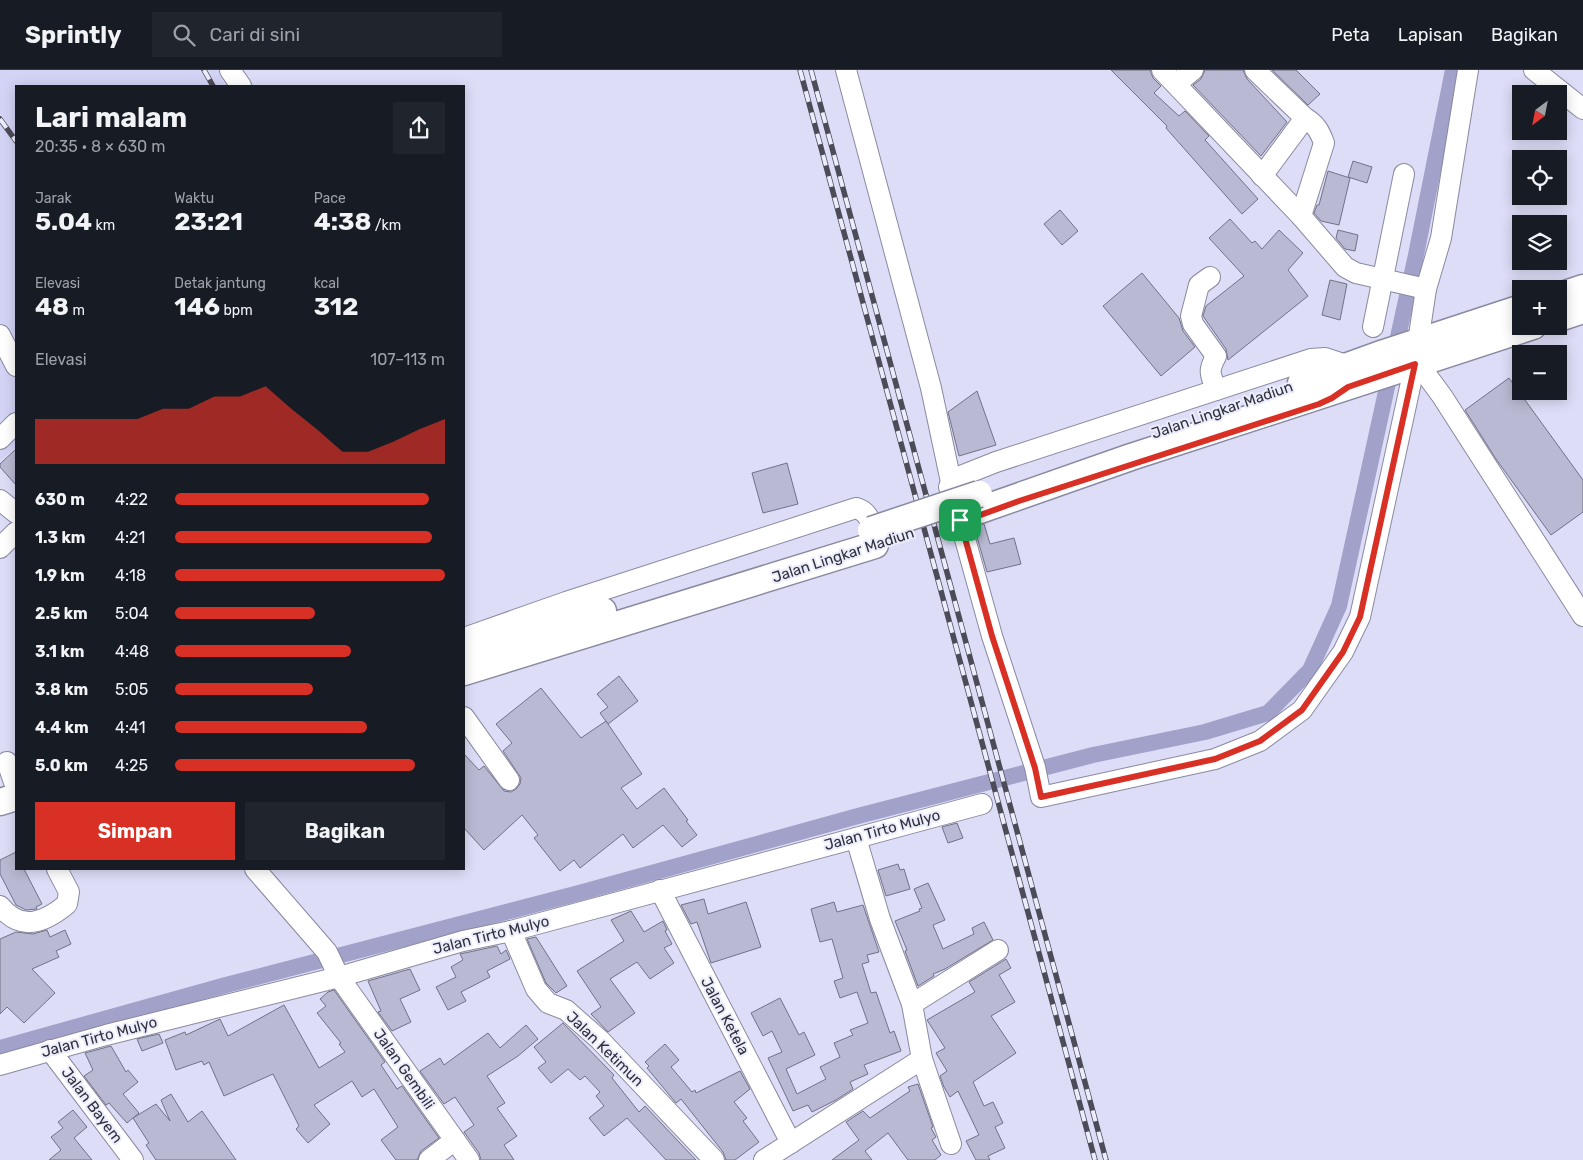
<!DOCTYPE html>
<html lang="id">
<meta charset="utf-8">
<style>
:root{--surface:#171b24;--page:#20242c;--text:#f1f3f6;--muted:#9ea1a6;--line:#363941;--accent:#d93025}
body{margin:0;font-family:Rubik,sans-serif;background:var(--page);color:var(--text);height:100vh;display:flex;flex-direction:column;font-size:19px;white-space:nowrap}
*{box-sizing:border-box;margin:0}
p{font-size:16px;color:var(--muted)}
.icon{flex:none;width:28px;height:28px;fill:none;stroke:currentColor;stroke-width:2;stroke-linecap:round;stroke-linejoin:round}
.map{position:relative;flex:1;overflow:hidden}
.side{position:absolute;left:15px;top:15px;width:450px;height:785px;display:flex;flex-direction:column;background:var(--surface);border-radius:0px;box-shadow:0 2px 12px #0003}
.side>*{flex:none}
.needle{width:32px;rotate:212deg}
.controls{position:absolute;left:1512px;top:15px;display:grid;gap:10px}
.controls a{display:grid;place-items:center;width:55px;height:55px;border-radius:0px;background:var(--surface);box-shadow:0 2px 12px #0003;font-size:25px}
.pin{position:absolute;display:grid;place-items:center;width:42px;height:42px;color:#fff;margin:-21px;border-radius:10px;box-shadow:0 2px 8px #0006}
.round{display:grid;place-items:center;flex:none;width:52px;height:52px;border-radius:0px;background:var(--page)}
.summary{display:flex;align-items:center;justify-content:space-between;height:85px;padding:0 20px}
h1{font-size:28px;font-weight:700;line-height:38px}
.metrics{display:grid;grid-template-columns:repeat(3,1fr);gap:8px;height:85px;padding:5px 20px}
.metrics div{display:grid;align-content:center}
.metrics b{font-size:25px;font-weight:700}
.metrics small{font-size:14px;font-weight:400}
.metrics p{font-size:14px}
.chart{height:140px;padding:10px 20px}
.chart p{display:flex;justify-content:space-between}
.chart svg{width:100%;height:90px;margin-top:5px;fill:var(--accent);opacity:.7}
.cta{display:flex;gap:10px;margin-top:auto;padding:10px 20px}
.cta a{flex:1;height:58px;border-radius:0px;background:var(--accent);color:#fff;font-size:20px;font-weight:700;line-height:58px;text-align:center}
.cta a+a{background:var(--page);color:var(--text)}
ul{padding:0 20px;list-style:none;font-size:16px}
li{display:grid;grid-template-columns:80px 60px 1fr;align-items:center;height:38px}
li i{height:12px;border-radius:6px;background:var(--accent)}
header{display:flex;align-items:center;gap:30px;box-sizing:border-box;height:70px;padding:0 25px;background:var(--surface);border-bottom:1px solid var(--line)}
header strong{font-size:24px}
nav{display:flex;gap:28px;margin-inline-start:auto;font-size:18px}
.search{width:350px;height:45px;background:var(--page);display:flex;align-items:center;gap:12px;box-sizing:border-box;padding:0 18px;border-radius:0px;color:var(--muted);font-size:19px}
.map>svg:first-child{display:block}
</style>
<header>
<strong>Sprintly</strong>
<div class="search"><svg class="icon" aria-label="search" viewBox="0 0 24 24"><circle cx="10" cy="10" r="6"/><path d="M15 15l6 6"/></svg>Cari di sini</div>
<nav><a>Peta</a><a>Lapisan</a><a>Bagikan</a></nav>
</header>
<div class="map">
<svg width="1583" height="1090" viewBox="0 0 1583 1090">
<rect width="100%" height="100%" fill="#ddddf8"/>
<!-- built -->
<polygon fill="#d3d3f5" points="0,0 243,0 254,16 16,16 16,376 0,391"/>
<g fill="none" stroke-linecap="round" stroke-linejoin="round">
<!-- canal -->
<polyline stroke="#a1a1c9" stroke-width="16" points="0,978 226,915 579,823 858,746 1093,685 1205,662 1268,643 1310,600 1339,536 1416,185 1453,0"/>
</g>
<!-- building -->
<g fill="#b9b9d3" stroke="#717188">
<polygon points="1111,0 1150,0 1153,8 1161,16 1154,23 1179,46 1185,41 1209,66 1205,70 1258,129 1242,144 1166,58 1167,56"/>
<polygon points="1205,0 1243,0 1247,9 1287,52 1261,86 1193,15 1201,9"/>
<polygon points="1272,0 1296,0 1320,24 1308,35"/>
<polygon points="1353,91 1372,97 1367,113 1348,107"/>
<polygon points="1328,101 1350,108 1339,155 1321,151 1314,143 1317,135 1319,135"/>
<polygon points="1060,140 1078,161 1062,175 1044,154"/>
<polygon points="1230,149 1252,173 1255,171 1262,179 1279,160 1303,183 1288,200 1308,226 1228,290 1226,279 1203,246 1206,236 1244,206 1209,168"/>
<polygon points="1338,160 1358,165 1355,181 1345,179 1336,168"/>
<polygon points="1142,203 1179,248 1183,261 1195,277 1161,306 1103,236"/>
<polygon points="1330,210 1347,214 1340,250 1322,245"/>
<polygon points="1509,308 1583,410 1583,442 1551,465 1496,389 1465,340"/>
<polygon points="977,321 996,375 959,386 948,342"/>
<polygon points="16,379 16,415 0,397 0,394"/>
<polygon points="787,393 798,434 763,443 752,403"/>
<polygon points="973,453 984,454 990,474 1014,468 1021,494 987,502"/>
<polygon points="619,606 638,631 608,654 600,643 608,637 597,624"/>
<polygon points="541,618 581,668 606,651 642,704 621,718 637,739 664,718 688,750 686,751 697,765 682,777 663,755 633,778 623,764 580,798 574,790 560,801 534,768 538,765 522,745 484,780 464,758 464,684 479,700 484,696 504,721 511,722 516,719 520,714 521,708 503,681 512,673 496,654"/>
<polygon points="957,753 963,768 948,773 942,757"/>
<polygon points="16,782 16,799 24,799 42,834 36,837 37,839 26,840 16,835 0,804 0,790"/>
<polygon points="898,794 900,800 904,799 910,819 886,826 878,800"/>
<polygon points="928,813 945,850 933,855 943,879 974,864 972,858 984,852 993,870 945,899 933,904 934,906 918,916 905,881 907,880 895,851 920,841 919,839 922,838 914,819"/>
<polygon points="704,829 708,844 746,832 761,877 711,893 697,852 691,854 681,835"/>
<polygon points="834,832 837,842 863,835 879,882 867,885 869,892 862,894 871,923 876,922 890,963 894,961 901,981 864,995 868,1004 850,1012 853,1019 836,1030 812,1042 808,1035 793,1041 768,988 782,982 772,961 763,966 751,943 780,928 799,965 804,962 815,985 786,999 797,1024 826,1009 820,997 840,987 834,973 853,965 850,960 868,953 857,922 840,928 834,911 843,908 832,869 820,872 811,839"/>
<polygon points="631,841 644,862 663,851 667,860 665,861 672,874 664,878 674,893 650,909 637,892 610,909 635,943 608,962 591,944 601,937 577,901 624,871 611,850"/>
<polygon points="47,860 50,867 65,860 71,874 56,881 59,887 32,899 55,923 24,953 7,937 0,944 0,869 16,862 33,864"/>
<polygon points="536,867 567,916 556,923 546,913 527,869"/>
<polygon points="497,876 501,884 506,880 510,889 487,901 490,907 461,922 466,931 448,940 436,917 456,907 451,897 463,890 460,884"/>
<polygon points="1006,889 1011,898 999,905 1015,932 991,946 1016,983 973,1012 984,1036 993,1032 1003,1053 995,1057 1005,1078 988,1086 990,1090 976,1090 966,1071 979,1065 958,1021 950,1027 944,1017 940,1006 947,1001 936,983 945,978 927,950 975,922 969,912"/>
<polygon points="410,899 420,920 400,929 411,952 392,961 378,942 381,941 368,911"/>
<polygon points="334,920 385,992 381,995 397,1019 402,1016 439,1068 421,1081 417,1090 396,1090 381,1070 398,1057 374,1019 362,1027 352,1011 314,1035 330,1054 308,1073 296,1059 299,1056 273,1004 224,1026 209,992 204,995 202,991 176,1000 165,970 185,962 186,965 220,949 228,966 284,935 319,998 345,982 339,974 341,973 317,943 326,936 320,929 328,922"/>
<polygon points="563,953 614,1005 612,1008 639,1042 645,1036 696,1090 666,1090 627,1048 604,1066 589,1048 604,1036 596,1026 600,1022 585,1006 580,1010 568,999 551,1013 538,998 546,992 534,977"/>
<polygon points="526,955 538,969 518,986 487,1006 505,1033 497,1038 517,1066 504,1075 514,1090 481,1090 479,1083 464,1062 474,1055 455,1027 444,1034 420,1001 440,988 444,995 488,963 500,978"/>
<polygon points="159,964 163,973 142,981 137,969"/>
<polygon points="665,974 679,990 671,997 692,1022 695,1020 696,1023 740,1001 750,1019 734,1032 747,1048 743,1051 759,1072 735,1090 726,1090 723,1082 681,1029 676,1033 647,998 649,996 645,992"/>
<polygon points="111,976 126,1002 128,1000 138,1012 123,1024 139,1043 127,1053 109,1033 106,1035 84,1006 93,1000 85,983"/>
<polygon points="918,1014 933,1057 931,1058 936,1067 932,1070 941,1085 935,1090 908,1090 888,1063 865,1081 872,1090 832,1090 859,1070 846,1052 863,1041 870,1048 910,1021 908,1017"/>
<polygon points="171,1024 188,1052 202,1041 236,1090 156,1090 146,1075 149,1073 133,1048 156,1034 170,1051 161,1030"/>
<polygon points="73,1040 87,1057 74,1068 92,1090 49,1090 61,1080 51,1067 63,1058 58,1052"/>
</g>
<g fill="none" stroke-linecap="round" stroke-linejoin="round">
<!-- minor casing -->
<g stroke="#8989a2" stroke-width="22">
<g id="minor">
<polyline points="230,0 241,16"/>
<polyline points="846,0 931,318 951,412"/>
<polyline points="1162,0 1301,146 1345,197 1356,203 1426,219"/>
<path d="M 1255,0 L 1305,48 C 1316,54 1320,62 1324,73 L 1301,146"/>
<polyline points="1534,0 1583,39"/>
<polyline points="1176,14 1193,0"/>
<polyline points="1262,106 1305,48"/>
<path d="M 1210,207 L 1199,215 L 1191,246 L 1193,254 L 1216,286 C 1207,303 1211,304 1216,320"/>
<polyline points="1373,257 1404,104"/>
<polyline points="0,265 16,296"/>
<polyline points="1418,272 1426,219 1441,168 1468,0"/>
<polyline points="1422,292 1428,307 1442,326 1583,546"/>
<polyline points="0,369 16,353"/>
<polyline points="0,430 16,443"/>
<polyline points="958,446 949,417 953,409 996,392 1311,289 1325,288 1349,296"/>
<polyline points="960,451 992,566 1035,697 1041,727 1215,689 1260,671 1302,640 1343,582 1360,547 1415,294"/>
<polyline points="0,478 16,462"/>
<path d="M 464,568 L 566,532 L 856,438 C 871,442 873,458 875,472"/>
<polyline points="464,647 509,710"/>
<polyline points="7,692 16,718"/>
<polyline points="856,768 880,849 912,934 922,989 951,1074"/>
<polyline points="255,799 327,882 339,907 469,1090"/>
<polyline points="660,820 791,1073"/>
<path d="M 0,836 C 21,862 44,853 67,834 L 69,822 L 57,799"/>
<polyline points="511,861 536,919 548,933 566,940 600,970 714,1090"/>
<polyline points="912,934 998,880"/>
<polyline points="50,980 133,1090"/>
<polyline points="0,995 106,965 339,907 463,871 511,861 982,734"/>
<polyline points="429,1090 455,1070"/>
<polyline points="764,1090 922,989"/>
</g>
</g>
<!-- major casing -->
<g stroke="#8989a2" stroke-width="29">
<g id="major">
<polyline points="1559,226 1583,218"/>
<polyline points="1559,248 1583,240"/>
<polyline points="1301,313 1384,283 1521,238"/>
<polyline points="980,440 1131,387 1533,256"/>
<polyline points="464,581 603,541"/>
<polyline points="464,602 875,475"/>
<polyline points="0,732 16,727"/>
</g>
</g>
<!-- minor -->
<use href="#minor" stroke="#fff" stroke-width="20"/>
<!-- major -->
<use href="#major" stroke="#fff" stroke-width="26"/>
<!-- rail casing -->
<g stroke="#4c4c58" stroke-width="5.5">
<g id="rail">
<polyline points="204,0 213,16"/>
<polyline points="800,0 1095,1090"/>
<polyline points="811,0 1106,1090"/>
<polyline points="0,49 16,71"/>
</g>
</g>
<!-- rail -->
<use href="#rail" stroke="#ebecfc" stroke-width="4" stroke-dasharray="11" stroke-linecap="butt"/>
<!-- major-bridge casing -->
<g stroke="#8989a2" stroke-width="29" stroke-linecap="butt">
<polyline id="major-bridge" points="871,460 979,424"/>
</g>
<!-- major-bridge -->
<use href="#major-bridge" stroke="#fff" stroke-width="26"/>
</g>
<g fill="none" stroke-linecap="round" stroke-linejoin="round">
<!-- route casing -->
<g stroke="#fff" stroke-width="10">
<polygon id="route" points="1415,294 1360,547 1343,582 1302,640 1260,671 1215,689 1041,727 1035,698 992,566 960,450 964,451 1019,431 1319,334 1332,328 1348,317"/>
</g>
<!-- route -->
<use href="#route" stroke="#d93025" stroke-width="6"/>
</g>
<g text-anchor="middle" stroke-width="4" stroke-linejoin="round" paint-order="stroke">
<!-- street labels -->
<g font-size="15" fill="#30303a" stroke="#ebecfc">
<text transform="translate(1222 340) rotate(-19)" y="5">Jalan Lingkar Madiun</text>
<text transform="translate(843 485) rotate(-18)" y="5">Jalan Lingkar Madiun</text>
<text transform="translate(882 760) rotate(-15)" y="5">Jalan Tirto Mulyo</text>
<text transform="translate(491 865) rotate(-14)" y="5">Jalan Tirto Mulyo</text>
<text transform="translate(725 946) rotate(62)" y="5">Jalan Ketela</text>
<text transform="translate(99 967) rotate(-15)" y="5">Jalan Tirto Mulyo</text>
<text transform="translate(605 979) rotate(44)" y="5">Jalan Ketimun</text>
<text transform="translate(404 999) rotate(55)" y="5">Jalan Gembili</text>
<text transform="translate(92 1035) rotate(53)" y="5">Jalan Bayem</text>
</g>
</g>
</svg>
<div class="controls">
<a><svg class="needle" viewBox="-14 -14 28 28"><path d="M0-13l5 13h-10z" fill="#e53935"/><path d="M0 13l5-13h-10z" fill="#9ea1a6"/></svg></a>
<a><svg class="icon" aria-label="locate" viewBox="0 0 24 24"><circle cx="12" cy="12" r="6"/><path d="M12 2v4M12 18v4M2 12h4M18 12h4"/></svg></a>
<a><svg class="icon" aria-label="layers" viewBox="0 0 24 24"><path d="M12 4l9 5-9 5-9-5zM3 14l9 5 9-5"/></svg></a>
<a>+</a>
<a>−</a>
</div>
<div class="pin" style="left:960px;top:450px;background:#1e9e55"><svg class="icon" aria-label="arrive" viewBox="0 0 24 24"><path d="M6 21V4h12l-3 4 3 4H6"/></svg></div>
<section class="side">
<div class="summary"><div><h1>Lari malam</h1><p>20:35 · 8 × 630 m</p></div><a class="round"><svg class="icon" aria-label="share" viewBox="0 0 24 24"><path d="M12 15V3M7 8l5-5 5 5M5 13v7h14v-7"/></svg></a></div>
<div class="metrics">
<div><p>Jarak</p><b>5.04<small> km</small></b></div>
<div><p>Waktu</p><b>23:21</b></div>
<div><p>Pace</p><b>4:38<small> /km</small></b></div>
</div>
<div class="metrics">
<div><p>Elevasi</p><b>48<small> m</small></b></div>
<div><p>Detak jantung</p><b>146<small> bpm</small></b></div>
<div><p>kcal</p><b>312</b></div>
</div>
<div class="chart"><p><span>Elevasi</span>107–113 m</p>
<svg viewBox="0 0 160 44" preserveAspectRatio="none"><path d="M0 44V22L10 22L20 22L30 22L40 22L50 17L60 17L70 11L80 11L90 6L100 17L110 27L120 38L130 38L140 33L150 27L160 22V44z"/></svg>
</div>
<ul>
<li><b>630 m</b>4:22<i style="width:94%"></i></li>
<li><b>1.3 km</b>4:21<i style="width:95%"></i></li>
<li><b>1.9 km</b>4:18<i style="width:100%"></i></li>
<li><b>2.5 km</b>5:04<i style="width:52%"></i></li>
<li><b>3.1 km</b>4:48<i style="width:65%"></i></li>
<li><b>3.8 km</b>5:05<i style="width:51%"></i></li>
<li><b>4.4 km</b>4:41<i style="width:71%"></i></li>
<li><b>5.0 km</b>4:25<i style="width:89%"></i></li>
</ul>
<div class="cta"><a>Simpan</a><a>Bagikan</a></div>
</section>
</div>
